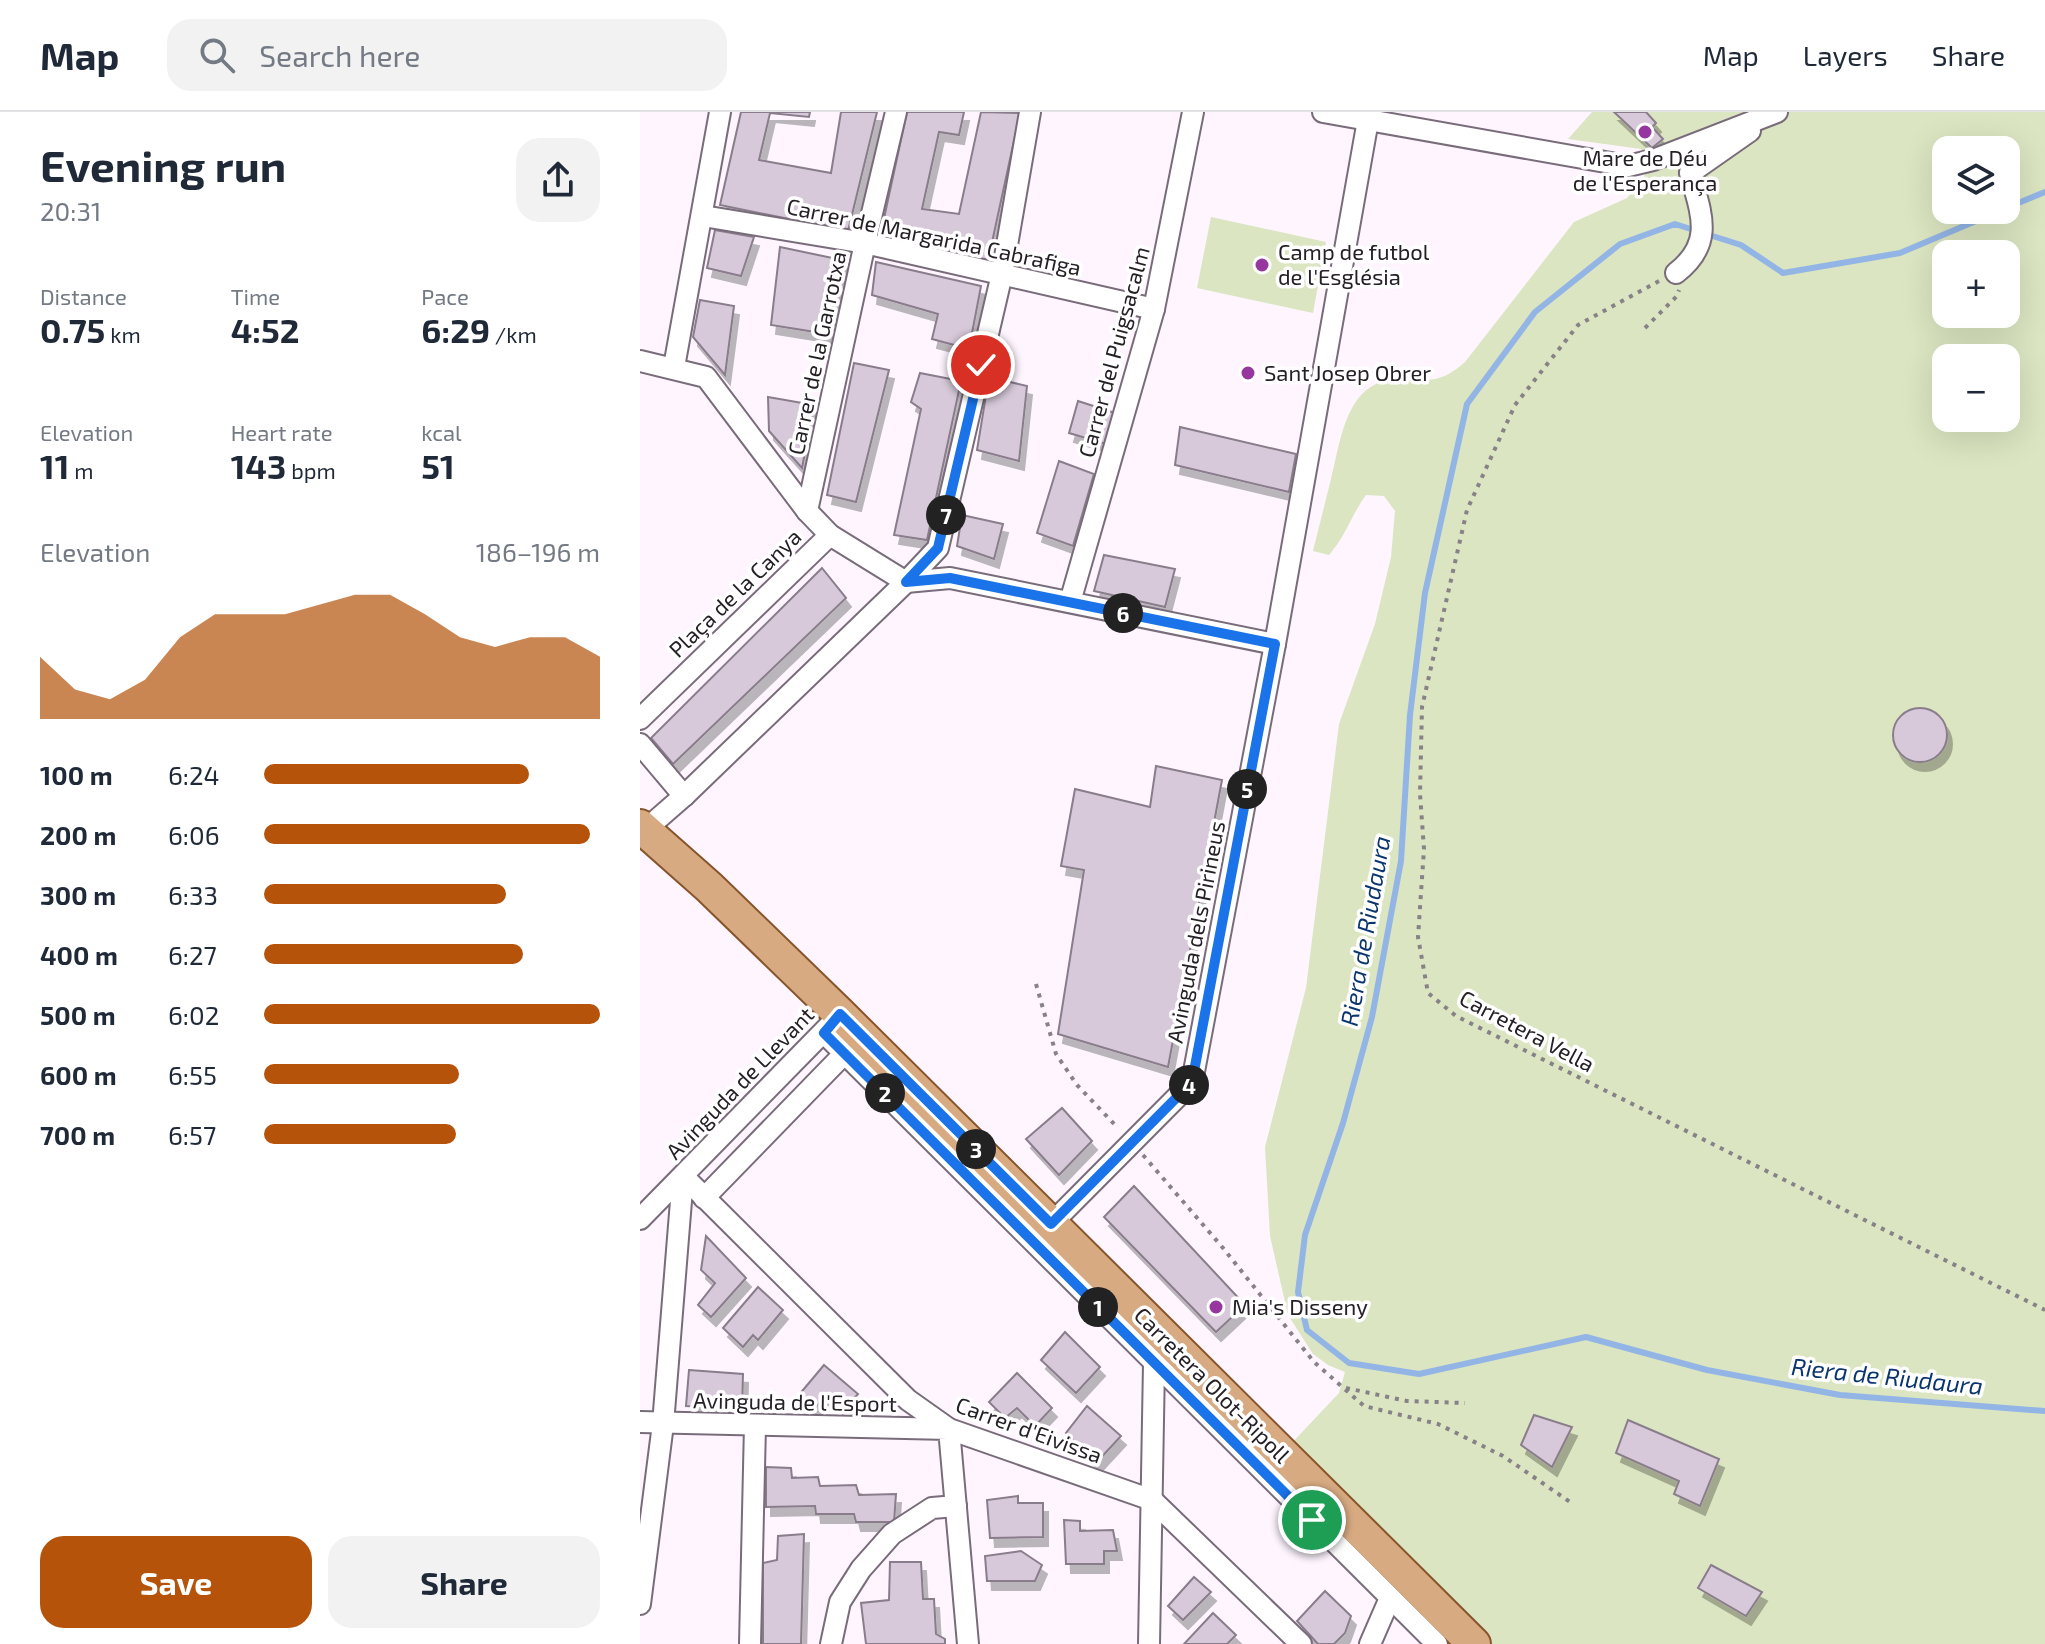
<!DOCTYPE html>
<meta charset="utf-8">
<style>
:root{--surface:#fff;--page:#f2f2f3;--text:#1f2937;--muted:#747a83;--line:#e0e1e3;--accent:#b45309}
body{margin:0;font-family:"Exo 2",sans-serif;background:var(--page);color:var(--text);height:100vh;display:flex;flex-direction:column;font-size:30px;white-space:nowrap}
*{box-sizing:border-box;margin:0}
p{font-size:26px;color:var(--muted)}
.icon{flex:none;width:44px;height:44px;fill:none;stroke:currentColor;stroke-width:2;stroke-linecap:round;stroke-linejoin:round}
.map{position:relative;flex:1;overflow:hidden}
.side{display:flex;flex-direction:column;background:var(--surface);width:640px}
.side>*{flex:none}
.tools{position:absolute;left:1292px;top:24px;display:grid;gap:16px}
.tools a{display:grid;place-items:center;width:88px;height:88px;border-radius:16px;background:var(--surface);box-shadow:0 8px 32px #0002;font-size:40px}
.pin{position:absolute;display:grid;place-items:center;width:68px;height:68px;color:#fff;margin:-34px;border:4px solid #fff;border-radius:50%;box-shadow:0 2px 8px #0007}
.km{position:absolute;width:40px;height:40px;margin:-20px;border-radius:50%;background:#222;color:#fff;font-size:22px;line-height:40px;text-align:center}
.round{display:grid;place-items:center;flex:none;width:84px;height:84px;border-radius:24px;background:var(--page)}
.head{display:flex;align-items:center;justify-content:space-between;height:136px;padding:0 40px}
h1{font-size:44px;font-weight:700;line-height:60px}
.stats{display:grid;grid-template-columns:repeat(3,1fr);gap:12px;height:136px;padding:8px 40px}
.stats div{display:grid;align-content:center}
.stats b{font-size:34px;font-weight:700}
.stats small{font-size:22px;font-weight:400}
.stats p{font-size:22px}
.chart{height:224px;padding:16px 40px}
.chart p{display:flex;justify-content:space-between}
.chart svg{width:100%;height:144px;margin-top:8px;fill:var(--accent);opacity:.7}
.primary-button{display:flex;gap:16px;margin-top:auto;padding:16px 40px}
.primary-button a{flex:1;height:92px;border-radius:24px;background:var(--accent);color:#fff;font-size:32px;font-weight:700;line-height:92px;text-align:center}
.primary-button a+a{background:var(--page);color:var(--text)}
ul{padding:0 40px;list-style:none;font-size:26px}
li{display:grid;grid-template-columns:128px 96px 1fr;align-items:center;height:60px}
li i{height:20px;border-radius:10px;background:var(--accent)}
header{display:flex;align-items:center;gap:48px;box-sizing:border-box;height:112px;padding:0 40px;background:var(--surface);border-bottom:2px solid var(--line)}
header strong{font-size:38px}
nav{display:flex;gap:44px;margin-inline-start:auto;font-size:28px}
.search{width:560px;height:72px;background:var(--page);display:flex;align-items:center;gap:20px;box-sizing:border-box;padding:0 28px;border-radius:24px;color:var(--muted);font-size:30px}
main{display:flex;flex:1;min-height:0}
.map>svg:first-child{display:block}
</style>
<header>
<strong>Map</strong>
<div class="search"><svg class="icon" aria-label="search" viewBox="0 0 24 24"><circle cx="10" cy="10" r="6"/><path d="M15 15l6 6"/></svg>Search here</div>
<nav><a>Map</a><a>Layers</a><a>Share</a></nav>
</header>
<main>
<section class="side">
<div class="head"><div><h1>Evening run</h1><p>20:31</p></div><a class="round"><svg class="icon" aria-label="share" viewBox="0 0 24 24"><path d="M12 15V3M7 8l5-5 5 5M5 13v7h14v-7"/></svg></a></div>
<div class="stats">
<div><p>Distance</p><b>0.75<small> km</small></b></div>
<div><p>Time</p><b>4:52</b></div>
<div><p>Pace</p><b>6:29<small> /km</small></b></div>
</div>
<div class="stats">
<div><p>Elevation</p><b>11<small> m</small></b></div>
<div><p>Heart rate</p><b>143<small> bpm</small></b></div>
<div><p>kcal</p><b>51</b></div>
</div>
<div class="chart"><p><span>Elevation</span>186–196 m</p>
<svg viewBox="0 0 160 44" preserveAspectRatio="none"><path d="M0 44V25L10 35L20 38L30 32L40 19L50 12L60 12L70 12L80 9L90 6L100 6L110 12L120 19L130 22L140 19L150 19L160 25V44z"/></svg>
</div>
<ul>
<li><b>100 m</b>6:24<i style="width:79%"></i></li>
<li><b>200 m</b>6:06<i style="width:97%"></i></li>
<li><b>300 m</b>6:33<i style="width:72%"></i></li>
<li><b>400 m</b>6:27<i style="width:77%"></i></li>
<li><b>500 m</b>6:02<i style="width:100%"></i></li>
<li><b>600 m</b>6:55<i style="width:58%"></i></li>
<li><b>700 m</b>6:57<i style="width:57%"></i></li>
</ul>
<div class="primary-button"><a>Save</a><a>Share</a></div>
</section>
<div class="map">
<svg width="1405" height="1532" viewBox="0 0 1405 1532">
<defs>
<filter id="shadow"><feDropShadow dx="5" dy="9" stdDeviation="0" flood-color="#0004"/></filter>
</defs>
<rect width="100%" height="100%" fill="#fef5ff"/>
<!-- green -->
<g fill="#dbe5c1" fill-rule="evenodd">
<path d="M 952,0 L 1405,0 L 1405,1532 L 808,1532 L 770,1493 L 649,1334 L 699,1281 L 705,1260 L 688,1253 L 673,1242 L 648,1203 L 630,1124 L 625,1035 L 666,876 L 699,612 L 735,512 L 751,445 L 755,399 L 744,384 L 726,383 C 712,402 705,425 689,443 L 673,439 C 679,415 685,391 691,367 C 700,334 704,280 744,269 C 779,260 790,281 825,250 L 934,110 L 987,86 L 1005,63 L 1001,37 L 928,27 ZM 1306,38 L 1366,38 L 1366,98 L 1306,98 ZM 1306,142 L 1366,142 L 1366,202 L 1306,202 ZM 1306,246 L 1366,246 L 1366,306 L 1306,306 Z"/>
<polygon points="571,105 686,130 673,201 557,176"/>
</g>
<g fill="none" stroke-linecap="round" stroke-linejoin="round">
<!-- stream -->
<g stroke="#93b5e6" stroke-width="6">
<polyline points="1366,96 1405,80"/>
<polyline points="1362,98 1260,141 1143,161 1101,133 1035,112 980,132 895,200 827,292 785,481 770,603 761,749 732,905 703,1011 665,1123 658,1180 667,1218 709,1251 779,1262 946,1225 1067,1258 1200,1283 1405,1299"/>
</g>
</g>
<!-- building -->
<g fill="#d7c9d9" stroke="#897d8b" stroke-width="2" filter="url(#shadow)">
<polygon points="101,0 170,0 169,5 130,1 119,48 191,61 201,0 237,0 208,119 80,93"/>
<polygon points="267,0 324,0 319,23 299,20 282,97 319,102 341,0 380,1 346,158 238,134"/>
<polygon points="974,0 1006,0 1016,11 1012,15 1023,27 1012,36"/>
<polygon points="75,118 114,125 101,164 67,156"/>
<polygon points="140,135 202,148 188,222 131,213"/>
<polygon points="236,150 341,174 329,237 292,227 298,202 232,183"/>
<polygon points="60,188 94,194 85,263 53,225"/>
<polygon points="214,251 249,258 216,390 187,383"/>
<polygon points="280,261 321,269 287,428 254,423 281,297 271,290"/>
<polygon points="349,265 387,274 379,349 337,338"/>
<polygon points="128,285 174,293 162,356 129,319"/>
<polygon points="438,289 475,301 466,332 429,321"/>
<polygon points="540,315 656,342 649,380 535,353"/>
<polygon points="419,349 454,362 433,434 397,421"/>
<polygon points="322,403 363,412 354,447 317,434"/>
<polygon points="464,443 535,457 525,495 454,479"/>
<polygon points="182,456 206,486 33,652 11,626"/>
<circle cx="1280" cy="623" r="27"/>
<polygon points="516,654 582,668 528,955 418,922 444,758 421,754 435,677 510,695"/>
<polygon points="422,996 452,1029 419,1063 386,1027"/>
<polygon points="494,1074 605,1193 576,1220 464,1105"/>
<polygon points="66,1124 106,1166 71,1205 58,1193 75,1171 61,1158"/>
<polygon points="118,1175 143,1198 118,1228 113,1223 103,1235 83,1216"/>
<polygon points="425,1220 460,1255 436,1281 401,1248"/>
<polygon points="184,1253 218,1282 204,1298 187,1284 173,1297 158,1284"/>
<polygon points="49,1258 103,1262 102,1297 46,1294"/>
<polygon points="377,1261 412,1296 395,1314 377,1296 365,1306 349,1290"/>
<polygon points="447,1294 481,1324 456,1351 426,1321"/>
<polygon points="894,1303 932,1315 912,1355 881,1333"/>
<polygon points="988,1308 1079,1347 1060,1394 1034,1382 1039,1369 976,1341"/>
<polygon points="126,1355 151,1356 152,1366 178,1365 180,1374 216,1373 219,1383 256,1382 254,1410 216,1410 214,1402 176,1402 175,1394 126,1395"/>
<polygon points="378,1384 378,1391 403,1391 403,1425 350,1426 347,1388"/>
<polygon points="424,1408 440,1409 440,1419 473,1418 477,1439 464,1439 464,1452 426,1452"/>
<polygon points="164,1422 161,1532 123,1532 123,1451 137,1448 138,1424"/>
<polygon points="381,1439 402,1453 395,1469 347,1469 345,1444"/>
<polygon points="250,1450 281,1450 283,1487 294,1487 296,1522 305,1527 305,1532 226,1532 221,1491 249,1488"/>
<polygon points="1071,1453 1122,1480 1106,1504 1058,1476"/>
<polygon points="554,1465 571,1480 543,1508 528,1494"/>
<polygon points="685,1479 711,1504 705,1521 694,1532 678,1532 657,1509"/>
<polygon points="573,1501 596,1523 587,1532 544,1532"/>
</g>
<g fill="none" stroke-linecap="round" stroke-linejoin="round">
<!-- minor casing -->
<g stroke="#796c7a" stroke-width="24">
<g id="minor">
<polyline points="683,0 988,54 1013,48 1137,0"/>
<polyline points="63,104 225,131 514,197"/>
<path d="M 1036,161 C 1075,131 1061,101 1050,61 L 1110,19"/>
<polyline points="0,249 66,265 167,399 190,423 266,470 310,466 635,532"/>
<polyline points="34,255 80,0"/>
<polyline points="167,399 225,131 256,0"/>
<polyline points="430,490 514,197 553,0"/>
<polyline points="0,607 190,423"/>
<polyline points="0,632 44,684"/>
<polyline points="5,718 44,684 266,470 298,436 362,162 390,0"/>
<polyline points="184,921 797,1532"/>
<polyline points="43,1064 268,1288 309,1317 512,1388 661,1532"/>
<polyline points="64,1086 205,941"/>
<polyline points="0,1107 193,910"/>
<polyline points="411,1112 552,970 635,532 728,8"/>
<polyline points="0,1310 309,1317 328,1532"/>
<polyline points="0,1492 23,1312 43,1064"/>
<polyline points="110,1532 115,1313"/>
<polyline points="191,1532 200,1490 221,1457 252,1422 292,1396 316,1394"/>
<polyline points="509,1532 514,1252"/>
<polyline points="730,1532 750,1486"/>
</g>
</g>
<!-- primary casing -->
<g stroke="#88552b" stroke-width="36">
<polyline id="primary" points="0,714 69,775 200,902 834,1532"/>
</g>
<!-- path -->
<g stroke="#878188" stroke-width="4" stroke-dasharray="4 6" stroke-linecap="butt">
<polyline points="1019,169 938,213 875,293 827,398 782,595 780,682 784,737 778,825 788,881 816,904 1405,1198"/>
<polyline points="1005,216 1037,184 1039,178"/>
<polyline points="396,872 416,942 437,973 478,1016"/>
<polyline points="503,1043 583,1136 674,1250 724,1294 798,1312 863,1344 933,1392"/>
<polyline points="706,1276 767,1289 825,1291"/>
</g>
<!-- minor -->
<use href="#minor" stroke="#fff" stroke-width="20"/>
<!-- primary -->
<use href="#primary" stroke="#d8aa82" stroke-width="32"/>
</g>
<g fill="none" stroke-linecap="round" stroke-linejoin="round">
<!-- route casing -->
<g stroke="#fff" stroke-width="16">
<polyline id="route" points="341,253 298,436 266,470 310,466 635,532 552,970 411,1112 200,902 184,921 672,1408"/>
</g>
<!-- route -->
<use href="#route" stroke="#1a73e8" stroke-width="10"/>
</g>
<!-- markers -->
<g fill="#95379f" stroke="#fff" stroke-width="3">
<circle cx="1005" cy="20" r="8"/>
<circle cx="622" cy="153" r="8"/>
<circle cx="608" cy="261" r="8"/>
<circle cx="576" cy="1195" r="8"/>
</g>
<g text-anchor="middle" stroke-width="7" stroke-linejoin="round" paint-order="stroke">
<!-- poi labels -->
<g font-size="22" fill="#252026" stroke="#fff" text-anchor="start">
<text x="1005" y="54" text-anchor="middle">Mare de Déu<tspan x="1005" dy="25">de l'Esperança</tspan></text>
<text x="638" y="148">Camp de futbol<tspan x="638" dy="25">de l'Església</tspan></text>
<text x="624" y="269">Sant Josep Obrer</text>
<text x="592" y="1203">Mia's Disseny</text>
</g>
<!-- street labels -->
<g font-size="22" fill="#252026" stroke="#fff">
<text transform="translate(294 125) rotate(12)" y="8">Carrer de Margarida Cabrafiga</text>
<text transform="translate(474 240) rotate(-75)" y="8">Carrer del Puigsacalm</text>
<text transform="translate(177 241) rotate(-78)" y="8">Carrer de la Garrotxa</text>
<text transform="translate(95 481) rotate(-44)" y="8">Plaça de la Canya</text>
<text transform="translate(556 820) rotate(-79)" y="8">Avinguda dels Pirineus</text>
<text transform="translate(887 919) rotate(28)" y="8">Carretera Vella</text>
<text transform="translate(100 971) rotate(-46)" y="8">Avinguda de Llevant</text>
<text transform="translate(572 1273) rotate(45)" y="8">Carretera Olot-Ripoll</text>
<text transform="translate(155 1290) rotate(1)" y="8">Avinguda de l'Esport</text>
<text transform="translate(389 1318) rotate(20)" y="8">Carrer d'Eivissa</text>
</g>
<!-- water labels -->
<g font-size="24" font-style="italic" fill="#0a356e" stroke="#fff">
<text transform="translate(726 819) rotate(-80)" y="8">Riera de Riudaura</text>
<text transform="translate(1247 1265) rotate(6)" y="8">Riera de Riudaura</text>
</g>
</g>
</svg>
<div class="tools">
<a><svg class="icon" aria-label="layers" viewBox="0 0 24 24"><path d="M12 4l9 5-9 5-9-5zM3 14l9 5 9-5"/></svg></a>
<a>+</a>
<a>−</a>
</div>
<div class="pin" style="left:672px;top:1408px;background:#1e9e55"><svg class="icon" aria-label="arrive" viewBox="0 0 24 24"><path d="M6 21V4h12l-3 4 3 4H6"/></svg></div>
<div class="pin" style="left:341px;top:253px;background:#d93025"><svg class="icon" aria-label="check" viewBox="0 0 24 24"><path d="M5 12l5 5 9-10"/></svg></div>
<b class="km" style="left:458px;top:1195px">1</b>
<b class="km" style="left:245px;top:981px">2</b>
<b class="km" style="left:336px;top:1037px">3</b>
<b class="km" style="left:549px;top:973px">4</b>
<b class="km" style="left:607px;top:677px">5</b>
<b class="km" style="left:483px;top:501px">6</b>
<b class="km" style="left:306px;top:403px">7</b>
</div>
</main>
